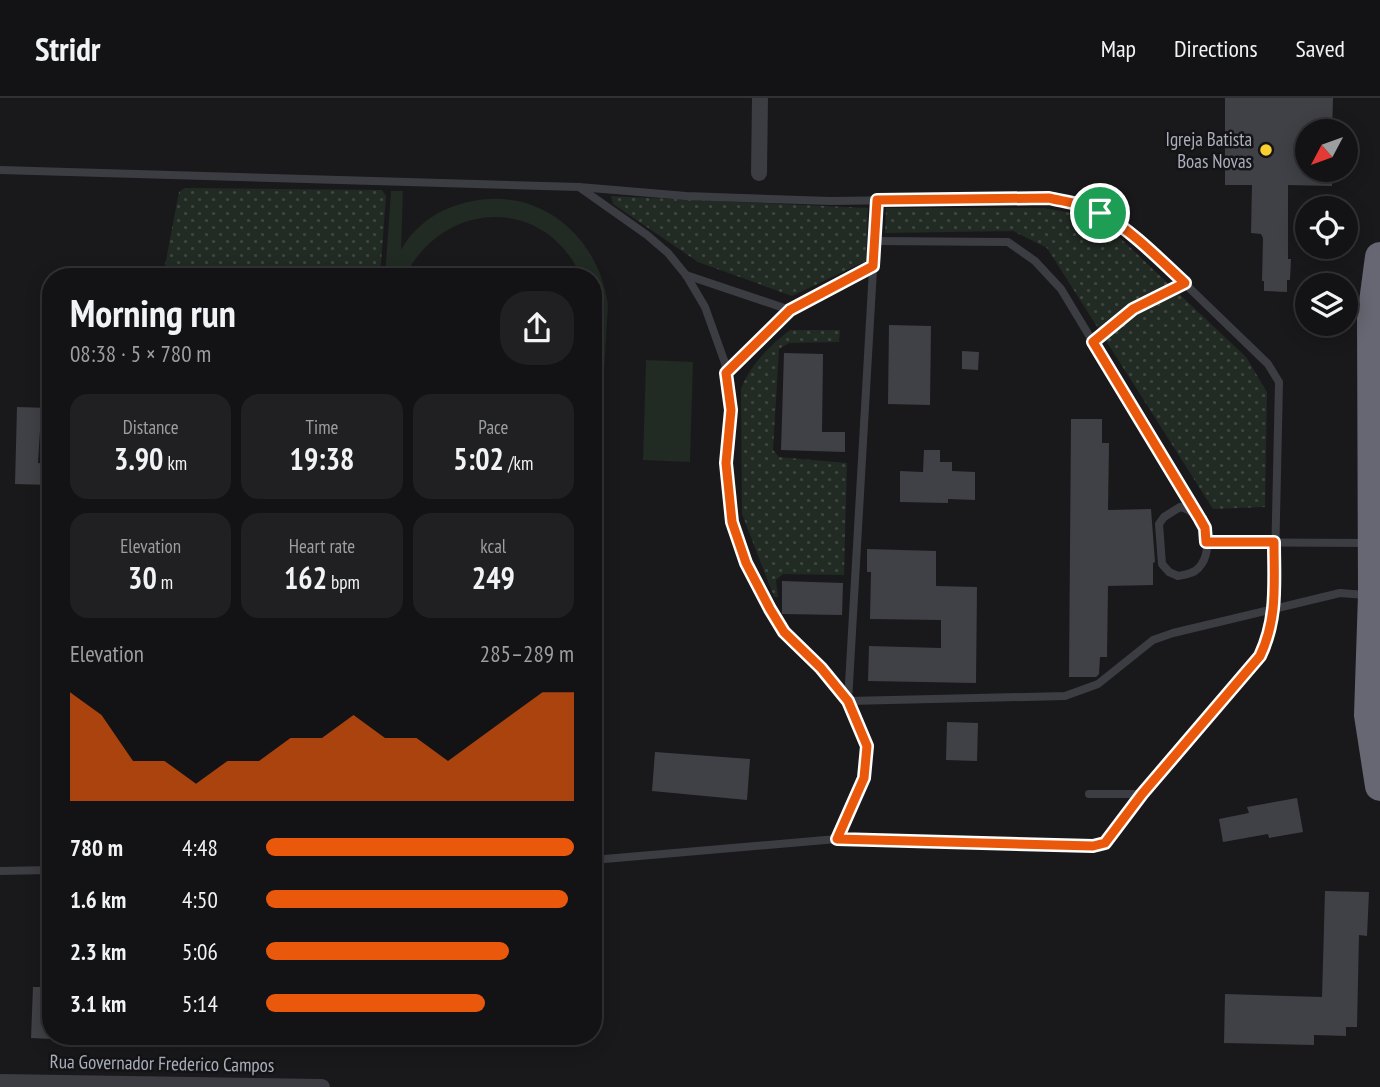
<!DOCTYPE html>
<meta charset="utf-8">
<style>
:root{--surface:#131315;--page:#202022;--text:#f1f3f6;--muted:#9d9ea0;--line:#323234;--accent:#ea580c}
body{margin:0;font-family:"PT Sans Narrow",sans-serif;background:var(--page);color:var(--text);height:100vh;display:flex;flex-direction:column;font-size:26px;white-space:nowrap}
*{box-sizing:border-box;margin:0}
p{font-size:23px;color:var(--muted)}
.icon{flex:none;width:38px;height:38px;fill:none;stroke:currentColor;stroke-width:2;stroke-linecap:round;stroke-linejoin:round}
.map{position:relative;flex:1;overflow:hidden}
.side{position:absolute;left:42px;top:170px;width:560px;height:777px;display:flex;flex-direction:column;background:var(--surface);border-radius:28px;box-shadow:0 4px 18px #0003,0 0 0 2px var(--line)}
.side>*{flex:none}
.needle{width:46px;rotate:229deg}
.fabs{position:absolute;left:1295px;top:21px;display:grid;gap:14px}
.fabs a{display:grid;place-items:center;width:63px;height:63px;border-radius:50%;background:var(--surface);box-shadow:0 4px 18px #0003,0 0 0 2px var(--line);font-size:35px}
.pin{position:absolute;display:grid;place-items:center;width:60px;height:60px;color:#fff;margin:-30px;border:4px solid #fff;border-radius:50%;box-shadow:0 2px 7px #0007}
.round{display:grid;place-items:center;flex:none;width:74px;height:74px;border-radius:28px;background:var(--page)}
.head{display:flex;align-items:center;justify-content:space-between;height:119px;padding:0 28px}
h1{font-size:38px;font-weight:600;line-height:52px}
.stats{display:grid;grid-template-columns:repeat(3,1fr);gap:10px;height:119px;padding:7px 28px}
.stats div{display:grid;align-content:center;border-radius:18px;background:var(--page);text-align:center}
.stats b{font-size:30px;font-weight:600}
.stats small{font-size:19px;font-weight:400}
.stats p{font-size:19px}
.chart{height:196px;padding:14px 28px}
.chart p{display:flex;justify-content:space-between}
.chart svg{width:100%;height:126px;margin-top:7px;fill:var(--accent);opacity:.7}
ul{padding:0 28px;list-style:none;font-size:23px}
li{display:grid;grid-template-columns:112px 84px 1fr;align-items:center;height:52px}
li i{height:18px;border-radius:9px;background:var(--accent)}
header{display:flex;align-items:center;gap:42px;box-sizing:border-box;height:98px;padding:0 35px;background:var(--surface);border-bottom:2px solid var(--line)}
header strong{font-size:33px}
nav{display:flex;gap:38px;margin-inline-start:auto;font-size:24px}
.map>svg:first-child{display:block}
</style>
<header>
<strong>Stridr</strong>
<nav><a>Map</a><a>Directions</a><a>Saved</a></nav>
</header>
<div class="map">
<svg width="1380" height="989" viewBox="0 0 1380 989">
<defs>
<pattern id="grass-dots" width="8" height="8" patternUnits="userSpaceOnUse" patternTransform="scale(1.75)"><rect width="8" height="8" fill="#212a23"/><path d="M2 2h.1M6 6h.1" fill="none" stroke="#3f4641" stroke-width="1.8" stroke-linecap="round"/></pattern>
</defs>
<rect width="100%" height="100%" fill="#19191c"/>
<!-- grass -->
<g fill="url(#grass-dots)">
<polygon points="185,90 382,92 386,98 380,178 163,178 179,94"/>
<polygon points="611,98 868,110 866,163 792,198 698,164 613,106"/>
<polygon points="886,110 1044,110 1077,116 1119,139 1246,259 1267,294 1265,409 1213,411 1047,150 1013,133 885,135"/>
<path d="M 790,232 L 840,232 L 839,244 L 789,245 L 779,251 L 773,352 L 779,359 L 847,365 L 844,477 L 783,476 L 776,482 L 778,499 L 774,499 L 742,416 L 741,291 C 749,268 770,247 790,232 Z"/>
</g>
<!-- park -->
<g fill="#212a23">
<path d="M 391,93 L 403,93 L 401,152 C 411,133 429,118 449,110 C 526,79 597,129 608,207 L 593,463 L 593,178 L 581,178 C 544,97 444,102 405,178 L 385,178 Z"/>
<polygon points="646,262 693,264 690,364 643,362"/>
</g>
<!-- building -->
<g fill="#404146">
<polygon points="1225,0 1333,0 1332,33 1307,33 1307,72 1332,72 1332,88 1288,87 1288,161 1291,161 1290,182 1287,182 1287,194 1264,193 1264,183 1262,183 1263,140 1261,136 1251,135 1252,87 1225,87"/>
<polygon points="889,227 931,228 930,307 888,306"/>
<polygon points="962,253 979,254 978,272 962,271"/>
<polygon points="784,255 823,256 822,334 845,334 845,354 781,352"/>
<polygon points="17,309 51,310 51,332 40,332 38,365 51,366 51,387 15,386"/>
<polygon points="1071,321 1102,321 1102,345 1109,345 1108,412 1151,411 1155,464 1153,465 1153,487 1108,488 1107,559 1100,559 1099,576 1096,579 1069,579"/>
<polygon points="924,352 940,352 940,364 952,364 952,373 975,374 975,402 948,401 948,405 900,404 900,373 923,374"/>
<polygon points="867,451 936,453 936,488 977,489 976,585 868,583 869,548 941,550 941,522 870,521 871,474 867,474"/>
<polygon points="782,483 843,485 842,517 782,516"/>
<polygon points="947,624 978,625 977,663 946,662"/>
<polygon points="655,654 750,661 747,702 652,693"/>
<polygon points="1297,700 1303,734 1269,740 1268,736 1223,744 1219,721 1249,715 1247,709"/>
<polygon points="1325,793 1369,794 1367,838 1359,837 1357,929 1346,929 1346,938 1314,937 1314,947 1224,945 1225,896 1322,899"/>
<polygon points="33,889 51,889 51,941 31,940"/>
</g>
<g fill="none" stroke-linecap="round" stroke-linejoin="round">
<!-- lane -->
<g stroke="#3c3c43" stroke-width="8">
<polyline points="0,72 579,89 686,98 830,103 1049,100 1083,107 1100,115 1150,152 1268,266 1279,284 1274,510 1270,537 1260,558 1142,696 1105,745 1093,748 837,741 593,762"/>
<polyline points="579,89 647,137 668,155 686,177 705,209 725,265 731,312 726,365 732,424 746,465 770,511 784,534 821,570 848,603 867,648 864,680 837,741"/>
<polyline points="877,102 848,603 1065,598 1098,586 1153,542 1173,535 1340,495 1366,497"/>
<polyline points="874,143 1008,144 1035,163 1061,191 1200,421"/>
<polyline points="686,177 790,212 726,275"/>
<polyline points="790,212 873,168"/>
<polyline points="1093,244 1133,211 1185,185"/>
<path d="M 1180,409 C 1207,414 1217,457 1195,473 C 1190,476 1183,477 1178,478 L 1169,474 L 1162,466 L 1159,426 L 1164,419 Z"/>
<polyline points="1206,444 1367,445"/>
<polyline points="1089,696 1142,696"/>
<polyline points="0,773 51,772"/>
</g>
<!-- street -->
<g stroke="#3c3c43" stroke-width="16">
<polyline points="759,75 760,0"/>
<polyline points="0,984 322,989"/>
</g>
<!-- highway -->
<polyline stroke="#666772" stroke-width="30" points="1380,159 1372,219 1373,497 1369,617 1380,688"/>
</g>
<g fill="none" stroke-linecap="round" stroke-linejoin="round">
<!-- route casing -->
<g stroke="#fff" stroke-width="14">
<path id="route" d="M 1049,100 C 1066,104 1085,106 1101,115 C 1132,133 1159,161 1185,185 L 1133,211 L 1093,244 L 1200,421 L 1205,430 L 1206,444 L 1274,444 C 1274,485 1278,520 1260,558 L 1142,696 L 1105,745 L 1093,748 L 837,741 L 864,680 L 867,648 L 848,603 L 821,570 L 784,534 L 770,511 L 746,465 L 732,424 L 726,365 L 731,312 L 726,275 L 790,212 L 873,168 L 877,102 Z"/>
</g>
<!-- route -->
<use href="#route" stroke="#ea580c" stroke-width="9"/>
</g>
<!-- markers -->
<circle fill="#fccf30" stroke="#141417" stroke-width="2.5" cx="1266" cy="52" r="7"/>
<g text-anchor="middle" stroke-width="5" stroke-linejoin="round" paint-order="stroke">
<!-- poi labels -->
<g font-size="19" fill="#abaebc" stroke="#141417" text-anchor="end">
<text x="1252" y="48">Igreja Batista<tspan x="1252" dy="22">Boas Novas</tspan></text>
</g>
<!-- street labels -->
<g font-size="19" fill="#abaebc" stroke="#141417">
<text transform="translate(162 965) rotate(1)" y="7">Rua Governador Frederico Campos</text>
</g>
</g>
</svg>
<div class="fabs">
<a><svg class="needle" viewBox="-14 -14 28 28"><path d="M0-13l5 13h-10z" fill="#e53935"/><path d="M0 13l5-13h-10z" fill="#9d9ea0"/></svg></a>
<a><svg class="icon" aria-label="locate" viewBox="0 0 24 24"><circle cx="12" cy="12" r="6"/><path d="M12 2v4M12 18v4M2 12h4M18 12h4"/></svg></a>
<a><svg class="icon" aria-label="layers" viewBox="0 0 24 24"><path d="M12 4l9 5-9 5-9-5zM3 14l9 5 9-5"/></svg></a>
</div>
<div class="pin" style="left:1100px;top:115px;background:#1e9e55"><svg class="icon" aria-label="arrive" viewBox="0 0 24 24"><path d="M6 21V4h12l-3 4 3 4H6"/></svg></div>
<section class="side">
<div class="head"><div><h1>Morning run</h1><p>08:38 · 5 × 780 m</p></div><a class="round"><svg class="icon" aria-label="share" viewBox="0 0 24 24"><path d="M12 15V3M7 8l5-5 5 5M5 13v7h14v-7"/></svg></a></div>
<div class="stats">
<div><p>Distance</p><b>3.90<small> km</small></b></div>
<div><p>Time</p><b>19:38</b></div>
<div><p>Pace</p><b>5:02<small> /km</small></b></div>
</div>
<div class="stats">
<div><p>Elevation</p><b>30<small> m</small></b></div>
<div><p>Heart rate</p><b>162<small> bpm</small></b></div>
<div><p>kcal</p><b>249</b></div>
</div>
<div class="chart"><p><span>Elevation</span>285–289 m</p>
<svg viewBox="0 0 160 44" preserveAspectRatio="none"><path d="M0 44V6L10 14L20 30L30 30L40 38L50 30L60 30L70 22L80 22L90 14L100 22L110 22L120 30L130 22L140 14L150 6L160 6V44z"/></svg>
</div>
<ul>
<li><b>780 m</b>4:48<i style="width:100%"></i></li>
<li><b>1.6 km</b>4:50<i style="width:98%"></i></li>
<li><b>2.3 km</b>5:06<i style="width:79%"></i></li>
<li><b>3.1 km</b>5:14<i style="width:71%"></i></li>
</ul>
</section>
</div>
